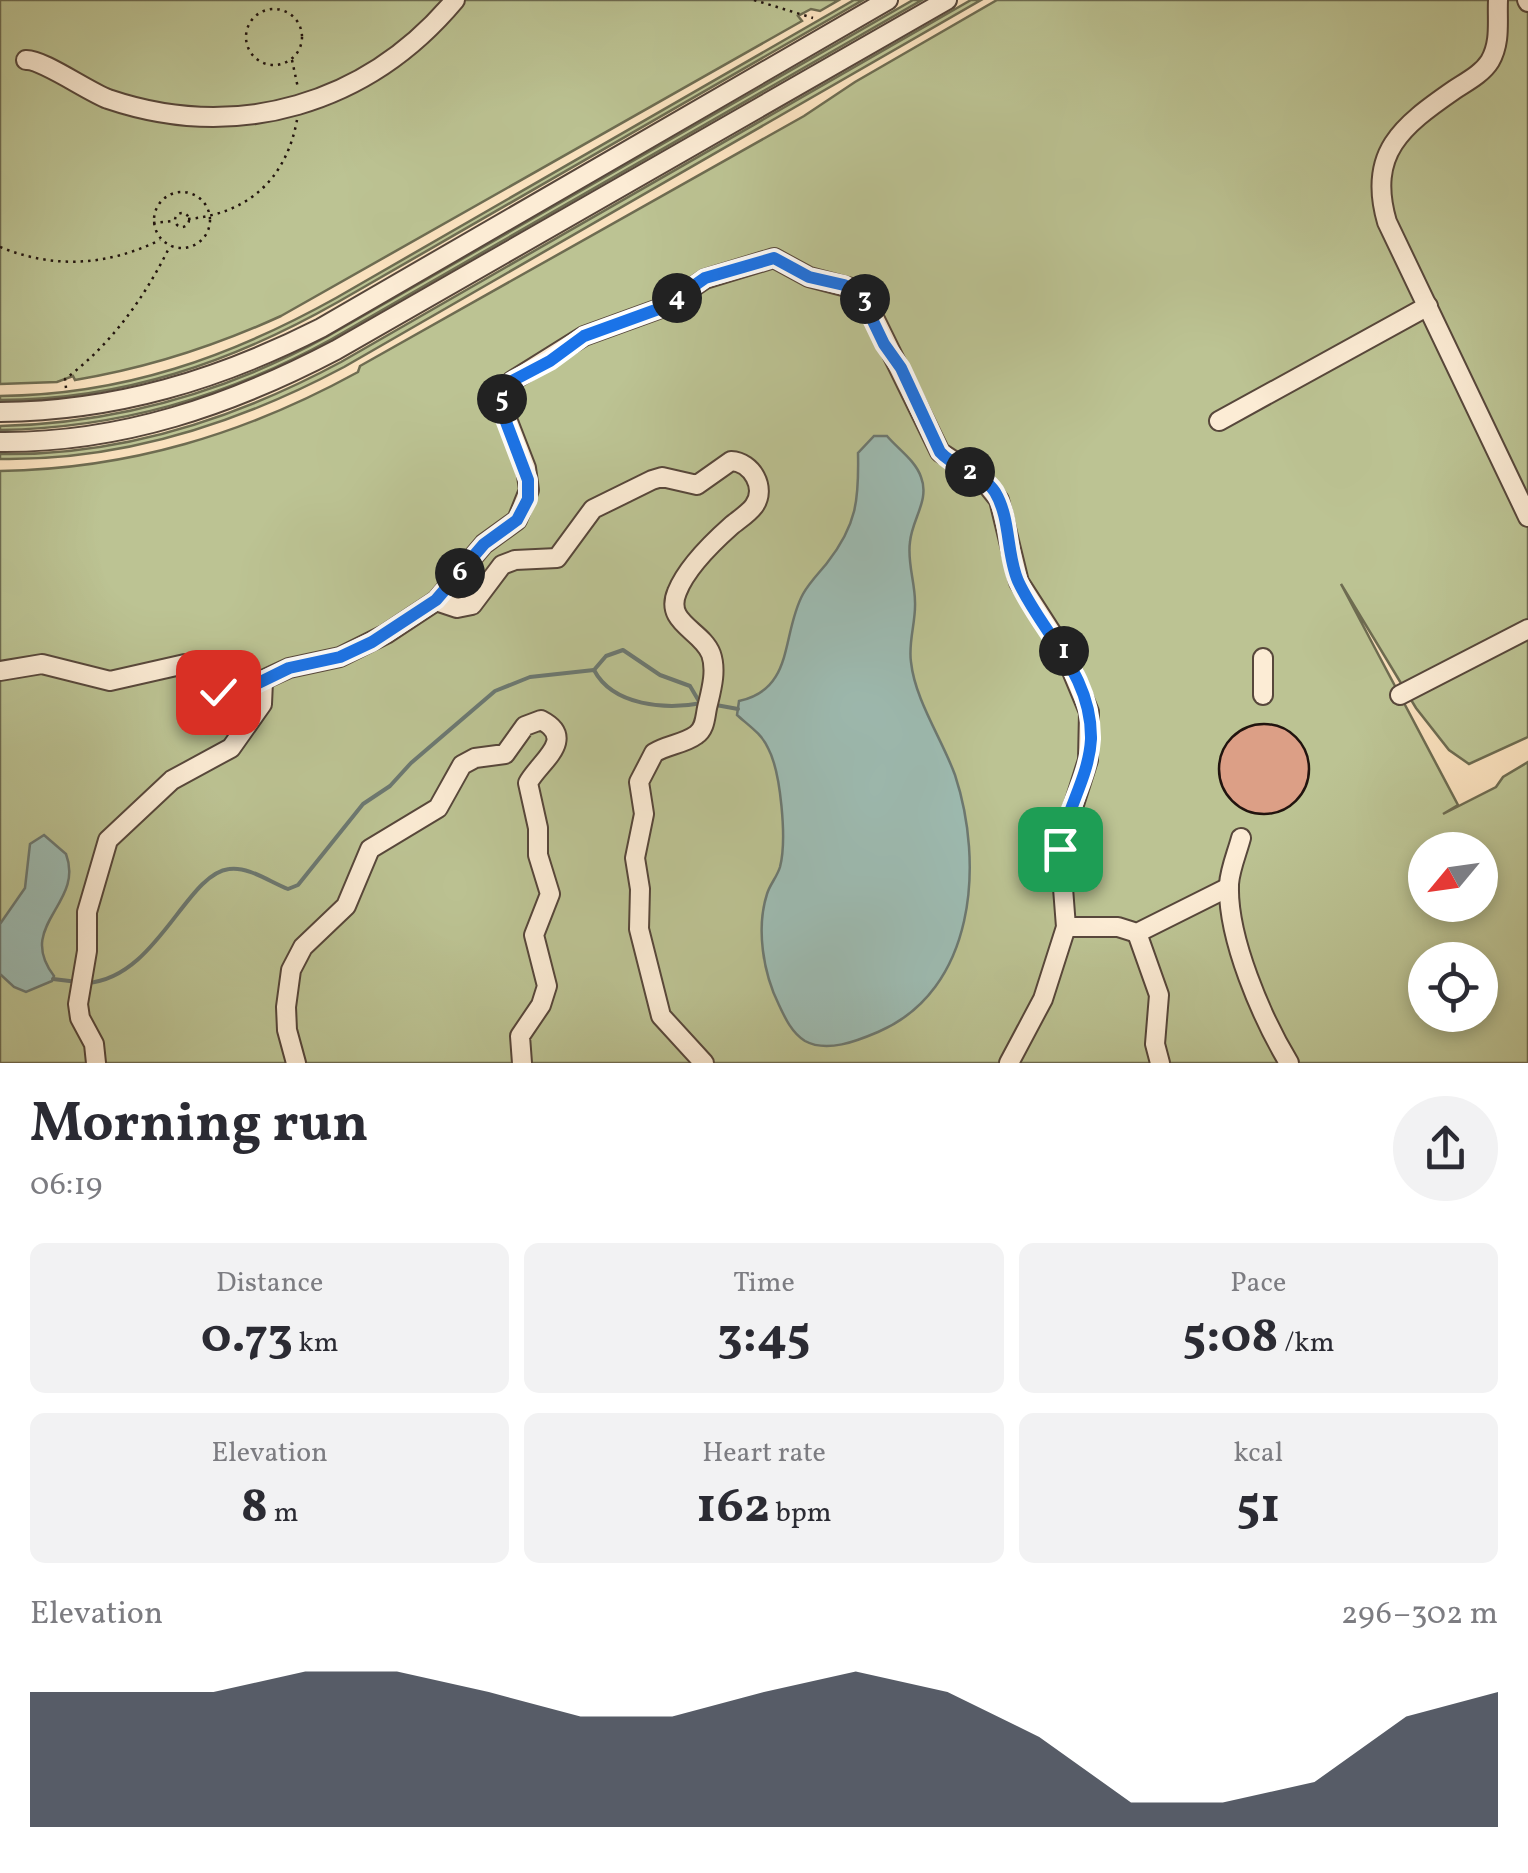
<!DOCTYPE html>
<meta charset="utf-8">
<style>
:root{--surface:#fff;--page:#f2f2f3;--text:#2b2b33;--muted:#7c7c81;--accent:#111827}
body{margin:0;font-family:Vollkorn,serif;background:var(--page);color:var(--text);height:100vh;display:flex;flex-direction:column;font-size:38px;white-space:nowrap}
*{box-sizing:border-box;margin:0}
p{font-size:32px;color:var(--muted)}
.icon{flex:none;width:55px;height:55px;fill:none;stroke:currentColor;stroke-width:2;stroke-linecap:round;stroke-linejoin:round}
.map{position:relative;height:1063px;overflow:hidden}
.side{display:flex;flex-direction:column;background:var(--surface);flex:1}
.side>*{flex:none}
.needle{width:65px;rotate:241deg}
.fabs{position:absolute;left:1408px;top:832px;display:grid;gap:20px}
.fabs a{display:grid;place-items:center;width:90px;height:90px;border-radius:50%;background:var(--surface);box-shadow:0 5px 15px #0003;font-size:50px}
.pin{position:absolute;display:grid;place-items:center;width:85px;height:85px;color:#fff;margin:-42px;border-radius:20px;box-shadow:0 5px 15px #0006}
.km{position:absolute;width:50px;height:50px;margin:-25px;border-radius:50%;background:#222;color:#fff;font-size:28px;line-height:50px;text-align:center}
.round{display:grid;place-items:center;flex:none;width:105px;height:105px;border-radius:52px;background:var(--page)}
.headline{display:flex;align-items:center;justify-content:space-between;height:170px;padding:0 30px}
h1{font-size:55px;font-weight:700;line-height:75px}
.stats{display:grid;grid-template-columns:repeat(3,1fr);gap:15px;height:170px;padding:10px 30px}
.stats div{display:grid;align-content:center;border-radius:15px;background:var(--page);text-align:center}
.stats b{font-size:50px;font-weight:700}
.stats small{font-size:28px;font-weight:400}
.stats p{font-size:28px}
.chart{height:280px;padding:20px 30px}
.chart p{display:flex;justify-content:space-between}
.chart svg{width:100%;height:180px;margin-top:10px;fill:var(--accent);opacity:.7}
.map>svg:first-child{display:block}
</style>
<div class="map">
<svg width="1528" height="1063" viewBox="0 0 1528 1063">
<rect width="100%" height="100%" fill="#fae1be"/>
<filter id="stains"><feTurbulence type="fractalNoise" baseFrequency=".002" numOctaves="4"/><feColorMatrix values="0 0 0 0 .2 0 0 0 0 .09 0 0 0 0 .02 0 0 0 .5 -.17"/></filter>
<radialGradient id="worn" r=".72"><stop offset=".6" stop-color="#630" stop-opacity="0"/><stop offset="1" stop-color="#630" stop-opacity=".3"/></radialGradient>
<!-- green -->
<g fill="#bcc393" stroke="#6e6c51" stroke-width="2.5" fill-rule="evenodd">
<path d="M 0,0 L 839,0 L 820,11 L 811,9 L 798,16 L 802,21 L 281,316 C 213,347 148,368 75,380 L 73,376 L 57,382 L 0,384 Z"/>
<path d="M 854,0 L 863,0 L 338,302 C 232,362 123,400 0,400 L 0,396 C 123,395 230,357 336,298 Z"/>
<path d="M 913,0 L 922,0 L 330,340 C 226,397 119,428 0,430 L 0,426 C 118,423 225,393 328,336 Z"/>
<path d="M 971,0 L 981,0 L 344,367 C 237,424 123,461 0,459 L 0,454 C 122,456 235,419 341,362 Z"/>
<path d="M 997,0 L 1528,0 L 1528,737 L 1469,764 L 1449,750 L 1416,708 L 1341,584 L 1458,805 L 1443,814 L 1496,787 L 1503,777 L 1528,762 L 1528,1063 L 0,1063 L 0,471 C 129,469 245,434 358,372 L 360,366 L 804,116 L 855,82 ZM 1425,850 L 1480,850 L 1480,905 L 1425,905 ZM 1425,960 L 1480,960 L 1480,1015 L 1425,1015 Z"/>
</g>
<!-- water -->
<g fill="#9ebdb4" stroke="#6c7972" stroke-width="2.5">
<path d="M 874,436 L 887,436 C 898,449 915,460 921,477 C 930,500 912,519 910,542 C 907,562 915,582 915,602 C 916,622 908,642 911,662 C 915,700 942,739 955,775 C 984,863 976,990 878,1032 C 857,1041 827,1053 805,1041 C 792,1033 785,1018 779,1005 C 763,973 756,928 767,894 C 770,884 777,877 780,867 C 787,840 781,772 768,748 C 762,734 748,725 737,715 L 739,701 C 795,689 781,634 803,594 C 809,583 819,573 827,563 C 857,525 859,499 858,453 Z"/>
<path d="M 44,835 L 66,854 C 85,904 15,925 54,976 L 52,981 L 26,992 L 14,987 L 0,974 L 0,924 L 25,888 L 30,844 Z"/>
</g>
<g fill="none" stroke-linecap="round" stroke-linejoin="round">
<!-- stream -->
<g stroke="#6c7972" stroke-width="4">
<polyline points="594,670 606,656 623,650 660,675 690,686 700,703"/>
<polyline points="716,705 738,709"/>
<polyline points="53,979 78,982"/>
<path d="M 87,983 C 157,978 186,874 229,869 C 248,866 270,882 288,889 L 298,885 L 363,804 L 390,786 L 411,763 L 495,691 L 530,677 L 594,670 C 613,706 666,710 702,703"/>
</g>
</g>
<!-- building -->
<circle fill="#dc9f86" stroke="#21140f" stroke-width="2.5" cx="1264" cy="769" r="45"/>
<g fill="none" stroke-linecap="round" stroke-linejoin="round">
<!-- minor casing -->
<g stroke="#57473b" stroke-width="22">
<g id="minor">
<path d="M 1498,0 C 1497,21 1501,42 1490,61 C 1482,74 1466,82 1454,90 C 1402,126 1367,153 1387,222 L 1528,517"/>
<polyline points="1527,0 1528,2"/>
<path d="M 26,60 C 42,59 87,91 108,99 C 238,143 368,104 455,0"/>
<path d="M 0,412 C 116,411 218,380 321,328 L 888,0"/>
<polyline points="1219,421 1428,306"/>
<path d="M 0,442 C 121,443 231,405 336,350 L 947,0"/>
<path d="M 436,601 L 457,608 L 472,605 L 502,565 L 515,560 L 557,558 L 593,509 L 652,480 L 662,477 L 697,485 L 731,461 C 752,462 767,488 754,506 C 748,514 738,520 731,526 C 713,542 686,569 677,592 C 664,623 702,630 711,654 C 717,671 711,691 707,708 C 705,718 705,729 696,735 C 684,744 666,745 654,753 L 639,782 L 644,814 L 635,858 L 640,889 L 639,929 L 661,1016 L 704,1063"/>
<polyline points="1263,658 1263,695"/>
<polyline points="0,671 42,664 110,681 185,664 196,670 213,688 230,695 289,668 340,657 386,634 436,601 484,544 517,520 529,490 526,468 502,406 503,392 512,381 584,336 664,307 705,279 774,258 809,277 851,288 865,299 940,452 983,480 999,500 1019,582 1064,652 1089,712 1088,760 1060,849 1066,927 1043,999 1009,1063"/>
<polyline points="1400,695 1528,629"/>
<path d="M 1241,838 C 1237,853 1230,869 1229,884 C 1227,938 1262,1018 1289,1063"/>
<polyline points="1066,927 1118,927 1137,933 1229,887"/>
<polyline points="1137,933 1159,995 1155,1044 1160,1063"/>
<polyline points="96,1063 94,1044 80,1018 78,1004 87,951 87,912 108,840 172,780 231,748 262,704 263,681"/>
<path d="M 296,1063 L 287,1030 L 286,1007 L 291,970 L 303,947 L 346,906 L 370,849 L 438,808 L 462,765 L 475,758 L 505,754 L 525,726 L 541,720 C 578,739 539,762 528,783 L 538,828 L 538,855 L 550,894 L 534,935 L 547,986 L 541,1005 L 520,1036 L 522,1063"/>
</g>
</g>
<!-- path -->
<g stroke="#21140f" stroke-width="2.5" stroke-dasharray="2.5 5" stroke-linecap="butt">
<polyline points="754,0 813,18"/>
<circle cx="274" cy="37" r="28"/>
<polyline points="292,60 298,88"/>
<circle cx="182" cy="220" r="28"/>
<circle cx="182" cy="220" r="7"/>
<path d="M 188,219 C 247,214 286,180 297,120"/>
<polyline points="153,223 174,221"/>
<path d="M 0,247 C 54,269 107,266 160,240"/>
<path d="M 66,388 L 65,379 C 111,345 145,297 170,246"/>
</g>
<!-- minor -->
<use href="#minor" stroke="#fcecd5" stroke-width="18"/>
</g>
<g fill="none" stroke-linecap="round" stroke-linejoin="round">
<!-- route casing -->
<g stroke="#fff" stroke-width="20">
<path id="route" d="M 218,692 L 238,693 L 289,668 L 340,657 L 372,642 L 436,600 L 484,544 L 517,520 L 528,499 L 528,480 L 503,414 L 503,392 L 512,381 L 550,361 L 584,336 L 664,307 L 705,278 L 774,258 L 809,277 L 844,285 L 860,294 L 884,344 L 901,368 L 940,452 C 955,469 982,472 995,492 C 1011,519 1006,553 1018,581 C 1043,635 1092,674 1091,739 C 1089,778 1065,811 1060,849"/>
</g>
<!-- route -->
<use href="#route" stroke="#1a73e8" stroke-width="12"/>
</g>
<rect width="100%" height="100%" filter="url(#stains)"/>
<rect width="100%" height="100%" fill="url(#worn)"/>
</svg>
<div class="fabs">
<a><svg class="needle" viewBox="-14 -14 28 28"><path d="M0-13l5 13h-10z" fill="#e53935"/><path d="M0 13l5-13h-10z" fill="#7c7c81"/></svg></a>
<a><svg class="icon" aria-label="locate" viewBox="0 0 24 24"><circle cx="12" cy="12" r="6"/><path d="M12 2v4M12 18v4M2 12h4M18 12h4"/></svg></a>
</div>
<div class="pin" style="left:1060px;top:849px;background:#1e9e55"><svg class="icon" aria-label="arrive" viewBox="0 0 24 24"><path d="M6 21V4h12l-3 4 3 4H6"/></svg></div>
<div class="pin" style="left:218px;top:692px;background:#d93025"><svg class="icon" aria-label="check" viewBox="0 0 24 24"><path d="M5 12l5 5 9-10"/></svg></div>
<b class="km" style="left:1064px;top:651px">1</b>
<b class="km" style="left:970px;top:472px">2</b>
<b class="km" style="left:865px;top:299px">3</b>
<b class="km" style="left:677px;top:298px">4</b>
<b class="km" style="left:502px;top:399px">5</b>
<b class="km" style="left:460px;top:573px">6</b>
</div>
<section class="side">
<div class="headline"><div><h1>Morning run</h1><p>06:19</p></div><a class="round"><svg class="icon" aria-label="share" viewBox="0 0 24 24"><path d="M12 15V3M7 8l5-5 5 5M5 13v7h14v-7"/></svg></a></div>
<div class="stats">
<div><p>Distance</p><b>0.73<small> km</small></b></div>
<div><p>Time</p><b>3:45</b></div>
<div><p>Pace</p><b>5:08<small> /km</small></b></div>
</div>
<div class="stats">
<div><p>Elevation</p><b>8<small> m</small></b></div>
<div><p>Heart rate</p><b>162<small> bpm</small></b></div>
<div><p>kcal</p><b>51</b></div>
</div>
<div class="chart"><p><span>Elevation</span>296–302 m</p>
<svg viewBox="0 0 160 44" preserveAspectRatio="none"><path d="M0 44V11L10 11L20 11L30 6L40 6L50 11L60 17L70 17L80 11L90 6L100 11L110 22L120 38L130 38L140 33L150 17L160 11V44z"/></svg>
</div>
</section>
